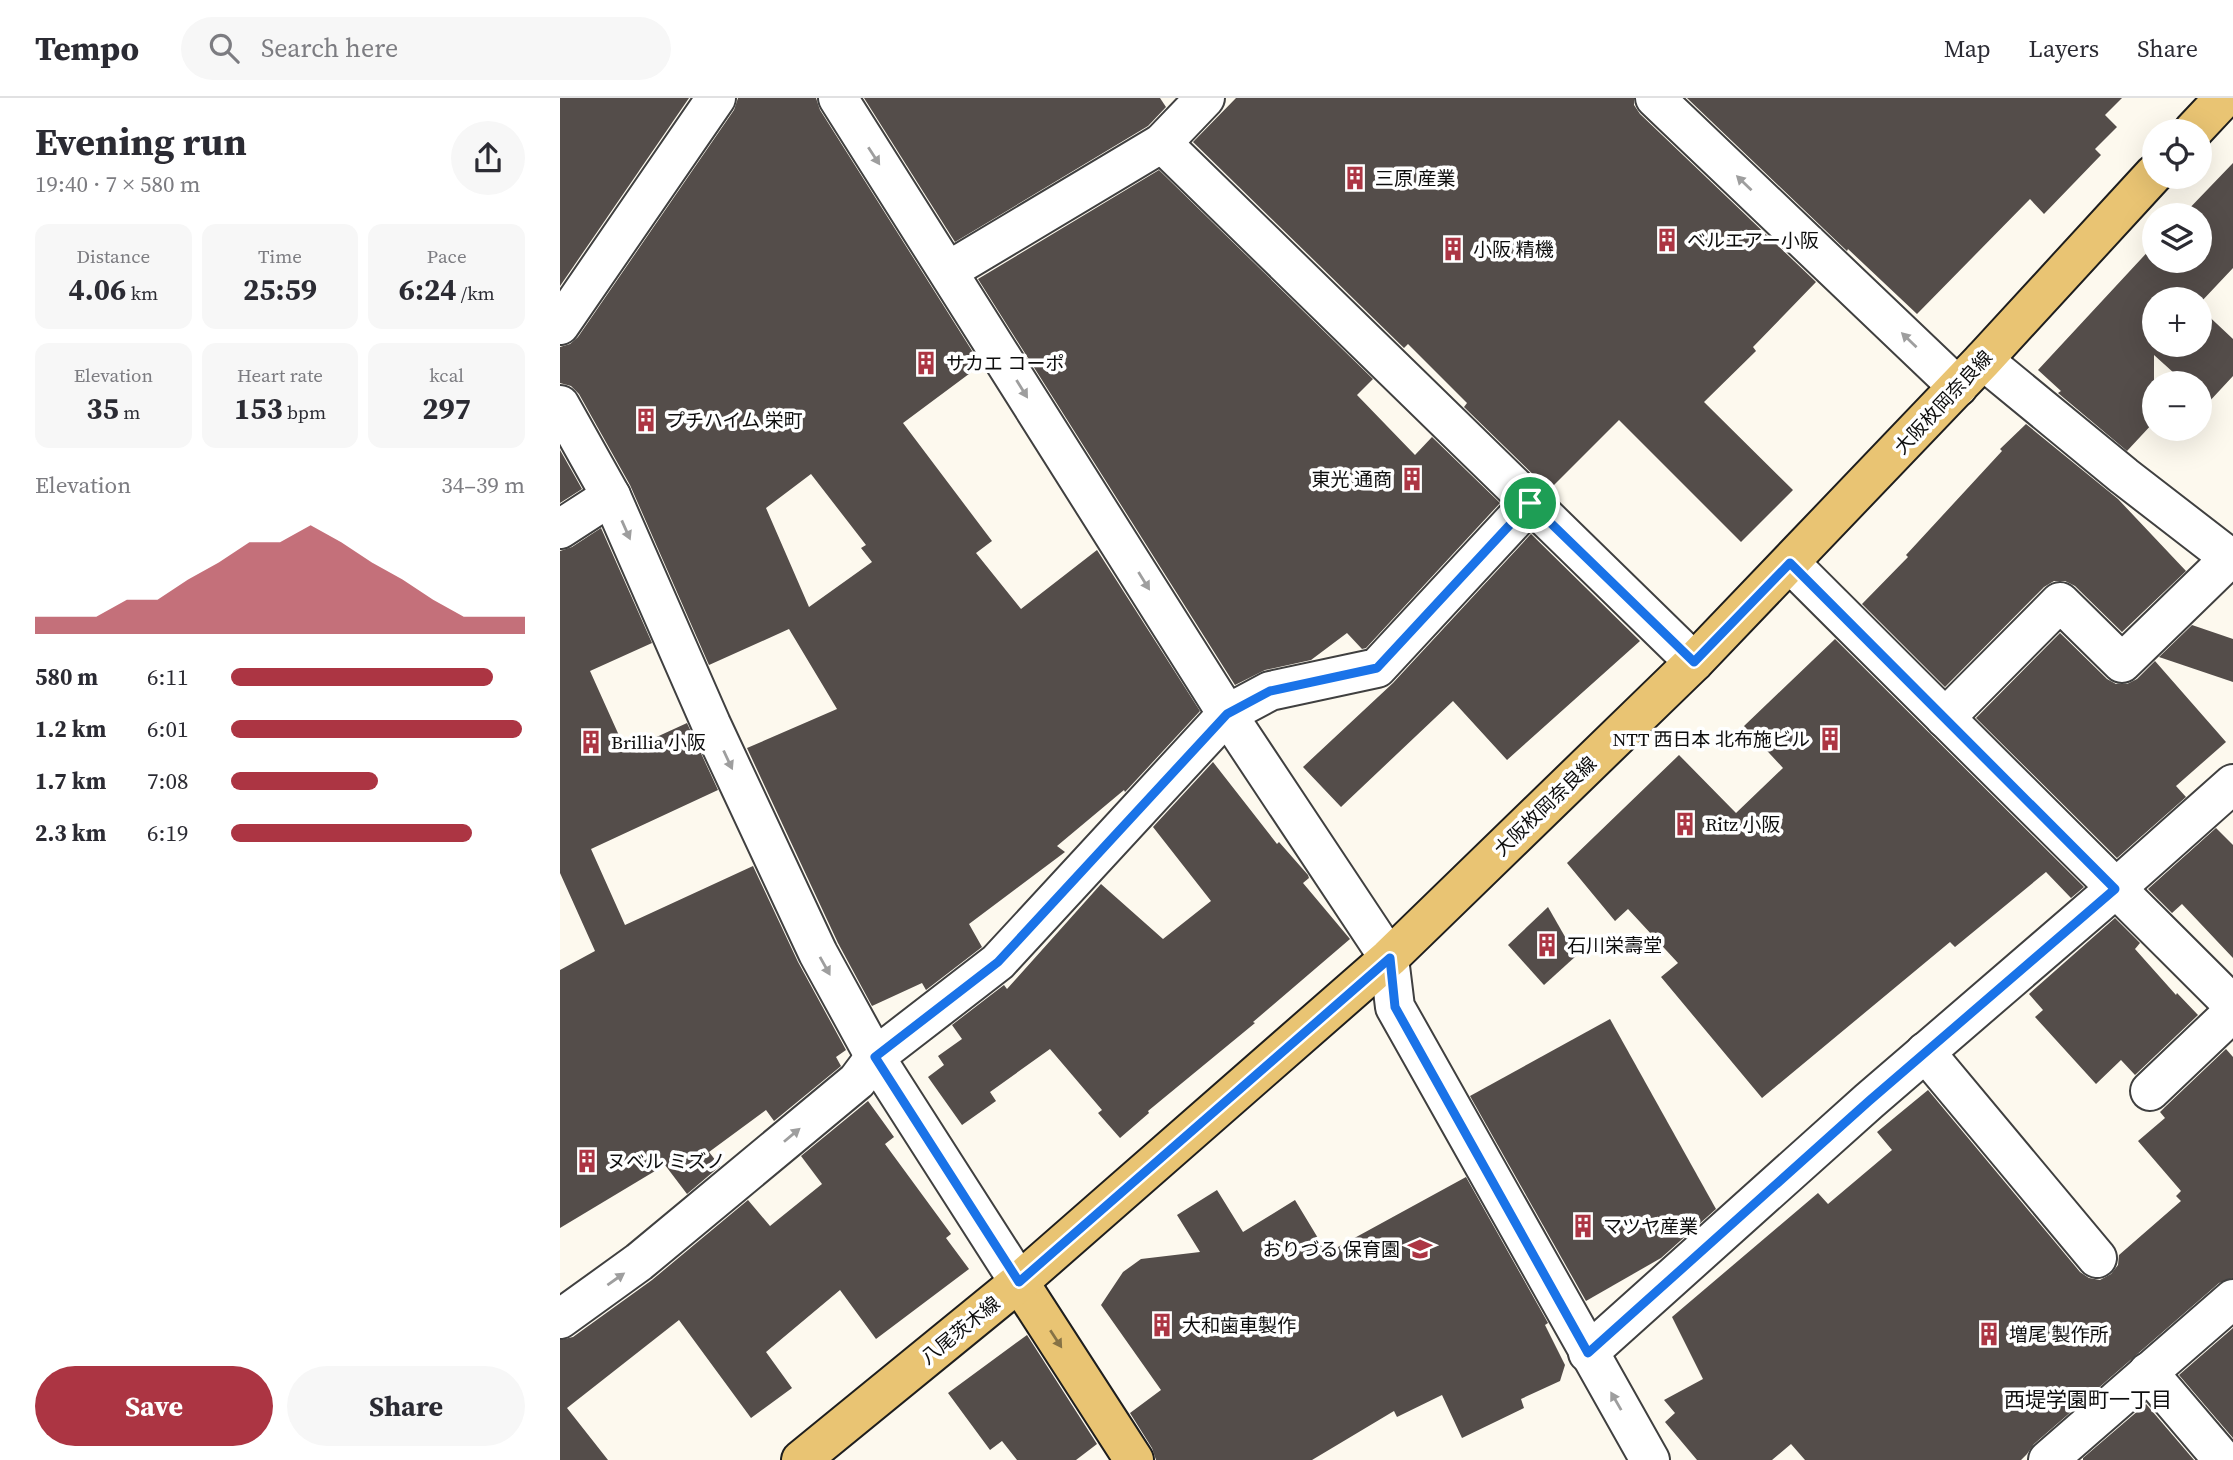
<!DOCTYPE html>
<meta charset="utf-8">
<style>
:root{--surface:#fff;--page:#f7f7f7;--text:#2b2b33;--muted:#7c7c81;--line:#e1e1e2;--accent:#ac3543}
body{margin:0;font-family:"Source Serif 4","Noto Sans JP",serif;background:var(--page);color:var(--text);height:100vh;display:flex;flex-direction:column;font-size:26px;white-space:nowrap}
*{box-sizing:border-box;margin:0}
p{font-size:23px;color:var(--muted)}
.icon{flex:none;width:38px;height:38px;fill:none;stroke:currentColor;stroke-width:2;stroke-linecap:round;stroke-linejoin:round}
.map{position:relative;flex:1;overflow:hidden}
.drawer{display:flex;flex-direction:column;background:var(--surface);width:560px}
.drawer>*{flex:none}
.buttons{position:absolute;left:1582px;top:21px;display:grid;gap:14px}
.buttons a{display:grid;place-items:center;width:70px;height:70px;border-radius:50%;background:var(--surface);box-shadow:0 7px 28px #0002;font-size:35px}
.pin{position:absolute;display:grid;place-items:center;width:60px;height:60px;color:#fff;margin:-30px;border:4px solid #fff;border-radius:50%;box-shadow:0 2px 7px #0007}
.round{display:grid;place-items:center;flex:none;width:74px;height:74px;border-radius:37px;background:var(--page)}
.head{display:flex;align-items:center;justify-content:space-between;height:119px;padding:0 35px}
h1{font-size:38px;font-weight:700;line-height:52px}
.stats{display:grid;grid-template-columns:repeat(3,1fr);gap:10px;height:119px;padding:7px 35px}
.stats div{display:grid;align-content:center;border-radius:14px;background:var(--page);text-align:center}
.stats b{font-size:30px;font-weight:700}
.stats small{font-size:19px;font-weight:400}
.stats p{font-size:19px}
.chart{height:196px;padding:14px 35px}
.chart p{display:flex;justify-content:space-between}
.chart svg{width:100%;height:126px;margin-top:7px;fill:var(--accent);opacity:.7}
.primary-button{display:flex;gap:14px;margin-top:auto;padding:14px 35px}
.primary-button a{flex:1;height:80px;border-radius:42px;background:var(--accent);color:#fff;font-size:28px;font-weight:700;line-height:80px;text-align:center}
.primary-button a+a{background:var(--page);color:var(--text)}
ul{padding:0 35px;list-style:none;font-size:23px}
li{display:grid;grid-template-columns:112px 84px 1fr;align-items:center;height:52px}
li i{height:18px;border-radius:9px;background:var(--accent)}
header{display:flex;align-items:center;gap:42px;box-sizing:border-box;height:98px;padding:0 35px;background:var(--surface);border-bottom:2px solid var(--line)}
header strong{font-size:33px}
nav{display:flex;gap:38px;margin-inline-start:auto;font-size:24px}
.search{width:490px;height:63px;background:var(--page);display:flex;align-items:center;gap:18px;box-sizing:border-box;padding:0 24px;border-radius:38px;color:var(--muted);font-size:26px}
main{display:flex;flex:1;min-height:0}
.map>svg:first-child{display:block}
</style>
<header>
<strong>Tempo</strong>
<div class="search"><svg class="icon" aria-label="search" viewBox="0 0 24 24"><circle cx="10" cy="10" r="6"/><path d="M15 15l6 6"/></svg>Search here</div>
<nav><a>Map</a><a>Layers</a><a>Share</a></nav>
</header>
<main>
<section class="drawer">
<div class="head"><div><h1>Evening run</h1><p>19:40 · 7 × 580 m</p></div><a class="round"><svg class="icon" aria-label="share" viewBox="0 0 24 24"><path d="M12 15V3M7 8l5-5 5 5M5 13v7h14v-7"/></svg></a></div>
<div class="stats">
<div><p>Distance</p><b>4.06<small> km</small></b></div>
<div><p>Time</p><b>25:59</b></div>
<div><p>Pace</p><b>6:24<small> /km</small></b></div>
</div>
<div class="stats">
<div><p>Elevation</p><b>35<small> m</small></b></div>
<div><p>Heart rate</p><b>153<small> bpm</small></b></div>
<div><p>kcal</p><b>297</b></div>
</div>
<div class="chart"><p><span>Elevation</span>34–39 m</p>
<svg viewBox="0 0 160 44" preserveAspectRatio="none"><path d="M0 44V38L10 38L20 38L30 32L40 32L50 25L60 19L70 12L80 12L90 6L100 12L110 19L120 25L130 32L140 38L150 38L160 38V44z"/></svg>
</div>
<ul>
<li><b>580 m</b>6:11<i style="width:89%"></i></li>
<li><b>1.2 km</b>6:01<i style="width:99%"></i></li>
<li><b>1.7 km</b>7:08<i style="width:50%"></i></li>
<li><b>2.3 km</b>6:19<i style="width:82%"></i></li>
</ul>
<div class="primary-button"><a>Save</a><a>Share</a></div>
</section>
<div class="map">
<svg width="1673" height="1362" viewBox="0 0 1673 1362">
<rect width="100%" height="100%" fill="#fdf9ee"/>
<!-- building -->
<g fill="#544d4a" fill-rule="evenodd">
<polygon points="0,0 129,0 0,188"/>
<path d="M 178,0 L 256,0 L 260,12 L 421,267 L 343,325 L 432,443 L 416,455 L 461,511 L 537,452 L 640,613 L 565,694 L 564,692 L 497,748 L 505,754 L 409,826 L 422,849 L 366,892 L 362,885 L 312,908 L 278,845 L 187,650 L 277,611 L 229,531 L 149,567 L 70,387 L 19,296 L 11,288 L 0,285 L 0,249 L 10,246 L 18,239 L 174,12 ZM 251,376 L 306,447 L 301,450 L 312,464 L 249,509 L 206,410 Z"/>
<polygon points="304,0 600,0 606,9 588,28 395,144"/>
<polygon points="676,0 1074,0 1074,7 1080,16 1256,184 1193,249 1196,253 1144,304 1233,392 1181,444 1059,322 989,392 904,309 907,305 848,246 844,250 633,44"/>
<polygon points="1127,0 1562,0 1545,17 1557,29 1535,51 1541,57 1484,116 1470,101 1357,216 1288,151 1287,153"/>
<polygon points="1673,65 1673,170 1640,205 1640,201 1594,201 1594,247 1640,247 1640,210 1673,241 1673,278 1647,306 1640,299 1640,285 1625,285 1594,257 1594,324 1567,353 1498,295 1501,293 1478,272 1594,147 1594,163 1640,163 1640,117 1623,117"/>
<polygon points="599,72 813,281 797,297 855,357 872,339 940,405 806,550 802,551 787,535 751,562 705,572 675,587 418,181"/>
<polygon points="1466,326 1558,401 1626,473 1562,534 1515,488 1505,483 1494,483 1484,489 1385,589 1302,506 1348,459 1346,457 1442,353 1440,351"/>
<polygon points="0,352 22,391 0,405"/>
<polygon points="41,430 92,545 30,573 66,653 127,625 158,692 31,751 65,827 193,768 238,864 286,952 276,959 281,968 214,1023 206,1012 149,1054 160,1068 127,1096 105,1067 0,1130 0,872 35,853 0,775 0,453 12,449"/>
<polygon points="971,436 1080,543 947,662 893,603 781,709 743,669 833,585"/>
<polygon points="1632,527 1673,541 1673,584 1599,559"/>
<polygon points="1500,535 1547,581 1556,586 1567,586 1577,581 1595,563 1666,644 1616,688 1626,699 1557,760 1416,620"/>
<polygon points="1275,541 1524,789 1511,800 1486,774 1395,849 1390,844 1202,1000 1101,879 1118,865 1068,811 1055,823 1007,765 1119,657 1176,715 1223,670 1184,628"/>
<polygon points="653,664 717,746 719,744 748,777 749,780 743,785 790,841 693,924 695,925 588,1013 589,1015 560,1040 538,1015 542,1012 490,951 430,994 436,1003 402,1027 368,979 384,967 378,958 402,941 392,927 444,887 447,891 541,786 603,841 651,803 593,729"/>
<polygon points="1656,730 1673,747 1673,860 1622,806 1612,815 1588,791"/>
<polygon points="988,809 1016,858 984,887 948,847"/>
<polygon points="1555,820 1580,845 1575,851 1616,897 1617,895 1638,917 1575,977 1561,962 1536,986 1475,919 1483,912 1469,896"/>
<polygon points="1050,921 1156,1111 1101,1160 1026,1203 910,998"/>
<polygon points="1666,951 1673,959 1673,1180 1659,1185 1474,1346 1467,1356 1461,1362 1245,1362 1231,1346 1212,1362 1137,1362 1105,1324 1115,1315 1104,1302 1143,1281 1112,1219 1258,1095 1268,1106 1332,1052 1317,1034 1368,992 1520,1174 1529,1180 1540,1182 1551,1176 1558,1167 1559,1157 1621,1103 1616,1098 1621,1093 1578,1043 1605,1020 1600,1014 1605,1009"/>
<polygon points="308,1003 334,1039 325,1046 391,1136 386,1140 409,1171 316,1241 280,1192 206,1254 232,1290 191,1320 119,1222 7,1310 48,1362 0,1362 0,1242 13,1239 92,1182 188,1102 210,1128 262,1086 241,1058"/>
<polygon points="906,1079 988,1225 985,1227 1005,1267 1000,1283 961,1301 964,1310 902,1340 882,1297 837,1319 834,1313 752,1362 596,1362 592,1350 570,1315 601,1292 541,1207 563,1174 581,1161 640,1154 617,1117 657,1092 683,1134 735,1102 767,1155"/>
<polygon points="1673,1230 1673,1340 1619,1277"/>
<polygon points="467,1237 537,1346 516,1362 457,1362 442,1343 430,1352 388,1295"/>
<polygon points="1586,1306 1634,1362 1523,1362 1523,1360"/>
</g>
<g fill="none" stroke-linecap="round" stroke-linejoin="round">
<!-- minor casing -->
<g stroke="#404040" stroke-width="42">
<g id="minor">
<polyline points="278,0 667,616 829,860 835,909 1090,1362"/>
<polyline points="1095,0 1398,289"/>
<polyline points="602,45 1134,564"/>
<polyline points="388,173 602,45 645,0"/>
<polyline points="0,227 156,0"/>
<polyline points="0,307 51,398 151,626 258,855 315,959 459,1184"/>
<polyline points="0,431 51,398"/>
<polyline points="1230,465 1673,907"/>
<polyline points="1385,620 1500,504 1562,565 1670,460 1564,378 1423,262"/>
<polyline points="1365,954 1537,1160"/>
<polyline points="1590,993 1673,914"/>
<polyline points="0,1221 79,1164 297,983 315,959 438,864 667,616 710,593 817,570 970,405"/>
<polyline points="1028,1255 1309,1003 1555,791 1673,686"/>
<polyline points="1588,1274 1663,1362"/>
<polyline points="1488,1362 1673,1201"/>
</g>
</g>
<!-- major casing -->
<g stroke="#1e1e1e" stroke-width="42">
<g id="major">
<polyline points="1633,33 1664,0"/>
<polyline points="459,1184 574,1362"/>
<polyline points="241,1362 459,1184 829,860 1134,564 1423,262 1594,76"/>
</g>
</g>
<!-- minor -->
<use href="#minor" stroke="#fff" stroke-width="38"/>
<!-- major -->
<use href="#major" stroke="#e9c473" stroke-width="38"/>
</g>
<!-- one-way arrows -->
<defs><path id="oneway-solid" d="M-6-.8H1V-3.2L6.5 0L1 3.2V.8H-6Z" transform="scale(1.75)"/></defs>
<g fill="#9e9e9e">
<use href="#oneway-solid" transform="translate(314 58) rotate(57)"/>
<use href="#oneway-solid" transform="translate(1184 85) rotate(-136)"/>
<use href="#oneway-solid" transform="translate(1349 242) rotate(-136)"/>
<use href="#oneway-solid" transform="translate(462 291) rotate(58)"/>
<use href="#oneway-solid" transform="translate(66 432) rotate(66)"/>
<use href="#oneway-solid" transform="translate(584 483) rotate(58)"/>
<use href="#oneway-solid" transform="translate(168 662) rotate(65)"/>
<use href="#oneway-solid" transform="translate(265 868) rotate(61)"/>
<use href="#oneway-solid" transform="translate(232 1037) rotate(-40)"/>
<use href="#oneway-solid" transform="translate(56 1181) rotate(-35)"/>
<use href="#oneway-solid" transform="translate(1056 1303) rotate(-120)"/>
</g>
<use fill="#867245" href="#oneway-solid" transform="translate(496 1241) rotate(57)"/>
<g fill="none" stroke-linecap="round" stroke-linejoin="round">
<!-- route casing -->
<g stroke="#fff" stroke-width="14">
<polygon id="route" points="970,405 1134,564 1230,465 1555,791 1309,1003 1028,1255 835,909 830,860 459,1184 315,959 438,864 667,616 710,593 817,570"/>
</g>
<!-- route -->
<use href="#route" stroke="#1a73e8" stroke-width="9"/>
</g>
<!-- icons -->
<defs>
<g id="building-bare" transform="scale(1.89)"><path d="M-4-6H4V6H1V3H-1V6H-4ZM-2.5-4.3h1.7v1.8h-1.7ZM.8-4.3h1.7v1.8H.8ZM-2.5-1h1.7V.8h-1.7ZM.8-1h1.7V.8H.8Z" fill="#ac3543" stroke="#fff" stroke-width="2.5" paint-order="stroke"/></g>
<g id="school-bare" transform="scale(1.89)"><path d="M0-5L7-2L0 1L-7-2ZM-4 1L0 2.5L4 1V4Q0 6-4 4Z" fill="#ac3543" stroke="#fff" stroke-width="2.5" paint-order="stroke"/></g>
</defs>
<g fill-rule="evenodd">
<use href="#building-bare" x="795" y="80"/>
<use href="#building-bare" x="1107" y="142"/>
<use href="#building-bare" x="893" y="151"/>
<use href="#building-bare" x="366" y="265"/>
<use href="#building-bare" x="86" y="322"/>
<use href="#building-bare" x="852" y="381"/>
<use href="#building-bare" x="1270" y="641"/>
<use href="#building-bare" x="31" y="644"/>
<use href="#building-bare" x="1125" y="726"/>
<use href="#building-bare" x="987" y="847"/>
<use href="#building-bare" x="27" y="1063"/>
<use href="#building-bare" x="1023" y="1128"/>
<use href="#school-bare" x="860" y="1151"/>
<use href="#building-bare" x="602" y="1227"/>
<use href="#building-bare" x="1429" y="1236"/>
</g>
<g text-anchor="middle" stroke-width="7" stroke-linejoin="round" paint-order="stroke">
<!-- poi labels -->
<g font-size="19" fill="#0d0d0d" stroke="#fff" text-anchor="start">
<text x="815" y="87">三原 産業</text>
<text x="1127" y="149">ベルエアー小阪</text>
<text x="913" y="158">小阪 精機</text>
<text x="386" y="272">サカエ コーポ</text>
<text x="106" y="329">プチハイム 栄町</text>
<text x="832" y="388" text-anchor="end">東光 通商</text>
<text x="1250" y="648" text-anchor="end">NTT 西日本 北布施ビル</text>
<text x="51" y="651">Brillia 小阪</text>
<text x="1145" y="733">Ritz 小阪</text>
<text x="1007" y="854">石川栄壽堂</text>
<text x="47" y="1070">ヌベル ミズノ</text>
<text x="1043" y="1135">マツヤ産業</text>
<text x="840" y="1158" text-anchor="end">おりづる 保育園</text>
<text x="622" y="1234">大和歯車製作</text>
<text x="1449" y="1243">増尾 製作所</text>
</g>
<!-- street labels -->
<g font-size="19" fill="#0d0d0d" stroke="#fff">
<text transform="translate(1383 304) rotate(-47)" y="7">大阪枚岡奈良線</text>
<text transform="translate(985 708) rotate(-44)" y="7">大阪枚岡奈良線</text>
<text transform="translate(400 1232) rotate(-39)" y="7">八尾茨木線</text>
</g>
<!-- neighbourhood labels -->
<g font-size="21" fill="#0d0d0d" stroke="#fff">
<text x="1528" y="1309">西堤学園町一丁目</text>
</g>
</g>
</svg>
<div class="buttons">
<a><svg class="icon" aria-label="locate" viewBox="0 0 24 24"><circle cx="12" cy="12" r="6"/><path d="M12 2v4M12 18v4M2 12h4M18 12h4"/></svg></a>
<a><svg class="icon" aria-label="layers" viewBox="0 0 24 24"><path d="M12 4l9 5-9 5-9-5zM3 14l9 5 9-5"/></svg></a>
<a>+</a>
<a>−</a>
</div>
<div class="pin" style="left:970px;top:405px;background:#1e9e55"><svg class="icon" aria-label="arrive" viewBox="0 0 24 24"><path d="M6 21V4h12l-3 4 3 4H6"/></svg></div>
</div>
</main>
